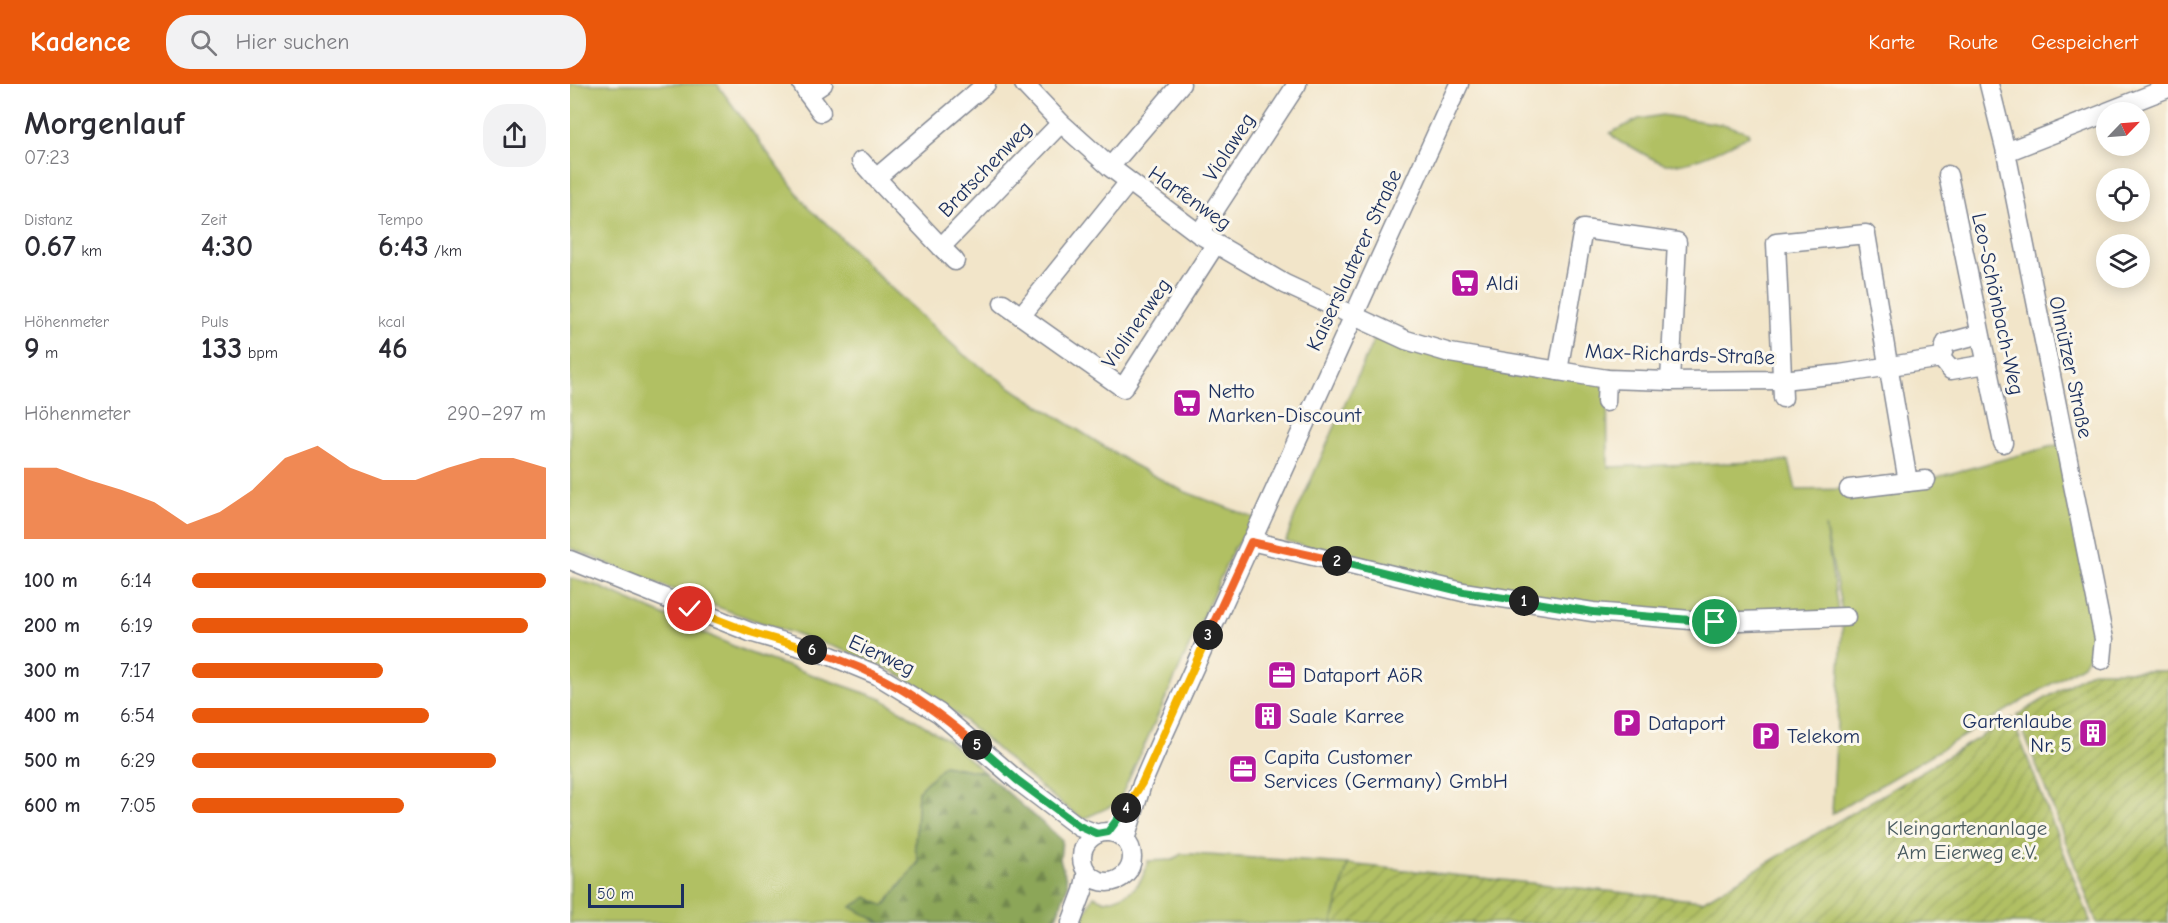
<!DOCTYPE html>
<html lang="de">
<meta charset="utf-8">
<style>
:root{--surface:#fff;--page:#f2f2f3;--text:#2b2b33;--muted:#7c7c81;--accent:#ea580c}
body{margin:0;font-family:"Comic Neue",sans-serif;background:var(--page);color:var(--text);height:100vh;display:flex;flex-direction:column;font-size:22px;white-space:nowrap}
*{box-sizing:border-box;margin:0}
p{font-size:20px;color:var(--muted)}
.icon{flex:none;width:33px;height:33px;fill:none;stroke:currentColor;stroke-width:2;stroke-linecap:round;stroke-linejoin:round}
.map{position:relative;flex:1;overflow:hidden}
.drawer{display:flex;flex-direction:column;background:var(--surface);width:570px}
.drawer>*{flex:none}
.needle{width:39px;rotate:65deg}
.fabs{position:absolute;left:1526px;top:18px;display:grid;gap:12px}
.fabs a{display:grid;place-items:center;width:54px;height:54px;border-radius:50%;background:var(--surface);box-shadow:0 3px 15px #0003;font-size:30px}
.scale{position:absolute;left:18px;bottom:15px;width:96px;box-sizing:border-box;padding-left:6px;border:3px solid #1b2f5e;border-top:0;font-size:16px;line-height:21px;white-space:nowrap;color:#1b2f5e;-webkit-text-stroke:4px #fbf7ec;paint-order:stroke}
.pin{position:absolute;display:grid;place-items:center;width:51px;height:51px;color:#fff;margin:-26px;border:3px solid #fff;border-radius:50%;box-shadow:0 2px 6px #0007}
.km{position:absolute;width:30px;height:30px;margin:-15px;border-radius:50%;background:#222;color:#fff;font-size:16px;line-height:30px;text-align:center}
.round{display:grid;place-items:center;flex:none;width:63px;height:63px;border-radius:24px;background:var(--page)}
.headline{display:flex;align-items:center;justify-content:space-between;height:102px;padding:0 24px}
h1{font-size:33px;font-weight:700;line-height:45px}
.metrics{display:grid;grid-template-columns:repeat(3,1fr);gap:9px;height:102px;padding:6px 24px}
.metrics div{display:grid;align-content:center}
.metrics b{font-size:30px;font-weight:700}
.metrics small{font-size:16px;font-weight:400}
.metrics p{font-size:16px}
.chart{height:168px;padding:12px 24px}
.chart p{display:flex;justify-content:space-between}
.chart svg{width:100%;height:108px;margin-top:6px;fill:var(--accent);opacity:.7}
ul{padding:0 24px;list-style:none;font-size:20px}
li{display:grid;grid-template-columns:96px 72px 1fr;align-items:center;height:45px}
li i{height:15px;border-radius:8px;background:var(--accent)}
header{display:flex;align-items:center;gap:36px;box-sizing:border-box;height:84px;padding:0 30px;background:var(--accent);color:#fff}
header strong{font-size:28px}
nav{display:flex;gap:33px;margin-inline-start:auto;font-size:21px}
.search{width:420px;height:54px;background:var(--page);display:flex;align-items:center;gap:15px;box-sizing:border-box;padding:0 21px;border-radius:24px;color:var(--muted);font-size:22px}
main{display:flex;flex:1;min-height:0}
.map>svg:first-child{display:block}
</style>
<header>
<strong>Kadence</strong>
<div class="search"><svg class="icon" aria-label="search" viewBox="0 0 24 24"><circle cx="10" cy="10" r="6"/><path d="M15 15l6 6"/></svg>Hier suchen</div>
<nav><a>Karte</a><a>Route</a><a>Gespeichert</a></nav>
</header>
<main>
<section class="drawer">
<div class="headline"><div><h1>Morgenlauf</h1><p>07:23</p></div><a class="round"><svg class="icon" aria-label="share" viewBox="0 0 24 24"><path d="M12 15V3M7 8l5-5 5 5M5 13v7h14v-7"/></svg></a></div>
<div class="metrics">
<div><p>Distanz</p><b>0.67<small> km</small></b></div>
<div><p>Zeit</p><b>4:30</b></div>
<div><p>Tempo</p><b>6:43<small> /km</small></b></div>
</div>
<div class="metrics">
<div><p>Höhenmeter</p><b>9<small> m</small></b></div>
<div><p>Puls</p><b>133<small> bpm</small></b></div>
<div><p>kcal</p><b>46</b></div>
</div>
<div class="chart"><p><span>Höhenmeter</span>290–297 m</p>
<svg viewBox="0 0 160 44" preserveAspectRatio="none"><path d="M0 44V15L10 15L20 20L30 24L40 29L50 38L60 33L70 24L80 11L90 6L100 15L110 20L120 20L130 15L140 11L150 11L160 15V44z"/></svg>
</div>
<ul>
<li><b>100 m</b>6:14<i style="width:100%"></i></li>
<li><b>200 m</b>6:19<i style="width:95%"></i></li>
<li><b>300 m</b>7:17<i style="width:54%"></i></li>
<li><b>400 m</b>6:54<i style="width:67%"></i></li>
<li><b>500 m</b>6:29<i style="width:86%"></i></li>
<li><b>600 m</b>7:05<i style="width:60%"></i></li>
</ul>
</section>
<div class="map">
<svg width="1598" height="839" viewBox="0 0 1598 839">
<defs>
<pattern id="forest-firs" width="22" height="20" patternUnits="userSpaceOnUse" patternTransform="scale(1.5)"><rect width="22" height="20" fill="#8ca659"/><path d="M5 1l3.5 6h-7zM16 11l3.5 6h-7z" fill="#72884d"/></pattern>
<pattern id="garden-furrows" width="10" height="10" patternUnits="userSpaceOnUse" patternTransform="scale(1.5)"><rect width="10" height="10" fill="#b1c063"/><path d="M-1 1l2-2M0 10L10 0M9 11l2-2" fill="none" stroke="#8f9c55"/></pattern>
</defs>
<rect width="100%" height="100%" fill="#fbf7ec"/>
<filter id="ink" filterUnits="userSpaceOnUse"><feTurbulence type="fractalNoise" baseFrequency=".0167" numOctaves="2"/><feDisplacementMap in="SourceGraphic" scale="12" xChannelSelector="R" yChannelSelector="G"/><feConvolveMatrix kernelMatrix="1 2 1 2 8 2 1 2 1" color-interpolation-filters="sRGB"/></filter>
<filter id="wash" filterUnits="userSpaceOnUse"><feTurbulence type="fractalNoise" baseFrequency=".008" numOctaves="4" result="noise"/><feDisplacementMap in="SourceGraphic" scale="24" xChannelSelector="R" yChannelSelector="G"/><feGaussianBlur stdDeviation="1.35" result="paint"/><feColorMatrix in="noise" values="0 0 0 0 0 0 0 0 0 0 0 0 0 0 0 0 0 1.4 0 .05"/><feComposite in="paint" operator="in"/></filter>
<g filter="url(#wash)">
<rect width="100%" height="100%" fill="#f2e5c9"/>
<!-- grass -->
<g fill="#b1c063" stroke="#667860" stroke-width="1.5">
<path d="M 0,0 L 147,0 L 239,125 L 256,139 L 319,202 L 394,271 L 451,310 L 562,380 L 613,407 L 690,436 L 664,464 L 548,719 L 513,735 C 455,696 408,642 350,603 C 299,569 235,555 178,534 C 118,513 59,488 0,464 Z"/>
<path d="M 1092,31 L 1156,41 L 1178,48 L 1179,51 C 1158,62 1120,83 1096,80 C 1086,78 1076,71 1067,66 C 1053,58 1052,62 1040,49 L 1069,35 Z"/>
<polygon points="804,255 836,256 1037,295 1038,383 1219,377 1226,406 1279,405 1356,396 1494,359 1529,553 1513,581 1262,730 1273,532 1255,442 1268,527 1145,538 894,508 716,457 724,434"/>
<polygon points="0,494 25,501 177,568 312,615 376,655 415,689 374,681 348,707 345,763 349,777 314,822 282,823 311,839 0,839"/>
<path d="M 611,770 L 622,770 L 778,780 L 762,839 L 510,839 L 524,812 L 535,817 C 561,811 572,803 578,777 L 603,776 Z"/>
</g>
<!-- forest -->
<polygon fill="url(#forest-firs)" stroke="#546a5c" stroke-width="1.5" points="374,681 415,689 492,756 490,775 498,801 484,839 311,839 281,823 297,813 314,822 349,778 345,763 348,707"/>
<!-- garden -->
<g fill="url(#garden-furrows)" stroke="#667860" stroke-width="1.5">
<polygon points="1522,587 1598,587 1598,839 1527,839 1447,631"/>
<polygon points="1442,634 1521,839 762,839 778,780 1133,817"/>
</g>
</g>
<g filter="url(#ink)">
<g fill="none" stroke-linecap="round" stroke-linejoin="round">
<!-- minor casing -->
<g stroke="#868a94" stroke-width="21">
<g id="minor">
<polyline points="232,0 238,10 253,0"/>
<polyline points="416,0 306,94 371,163 491,39"/>
<polyline points="454,0 491,39 540,83 629,150 715,200 836,256 880,269 1037,295 1100,297 1212,296 1270,290 1371,274 1381,286 1417,280"/>
<polyline points="1419,0 1436,68 1534,555 1532,576"/>
<polyline points="238,10 251,28"/>
<polyline points="1537,28 1598,4"/>
<polyline points="1436,68 1536,29"/>
<polyline points="291,77 306,94"/>
<polyline points="540,83 611,0"/>
<polyline points="1378,91 1433,359"/>
<polyline points="559,98 451,232 553,304 645,161"/>
<polyline points="629,150 727,0"/>
<polyline points="371,163 385,177"/>
<polyline points="433,219 451,232"/>
<polyline points="1371,274 1376,259 1410,250"/>
<polyline points="988,287 1013,145 1107,158 1100,297"/>
<polyline points="1213,314 1206,159 1296,150 1338,398 1356,396"/>
<polyline points="1036,318 1037,295"/>
<polyline points="1279,405 1338,398"/>
<polyline points="681,457 893,508 1023,528 1145,538 1276,533"/>
<polyline points="0,476 180,548 261,572 307,591 369,629 447,696 509,743 527,750"/>
<circle cx="537" cy="773" r="25"/>
<polyline points="555,756 572,700 589,661 889,0"/>
<polyline points="501,839 513,807 517,788"/>
</g>
</g>
<!-- minor -->
<use href="#minor" stroke="#fff" stroke-width="18"/>
</g>
</g>
<g fill="none" stroke-linecap="round" stroke-linejoin="round" filter="url(#ink)">
<!-- split-1 casing -->
<g stroke="#fff" stroke-width="12">
<polyline id="split-1" points="954,517 1023,528 1145,538"/>
</g>
<!-- split-2 casing -->
<g stroke="#fff" stroke-width="12">
<polyline id="split-2" points="767,477 894,508 954,517"/>
</g>
<!-- split-3 casing -->
<g stroke="#fff" stroke-width="12">
<polyline id="split-3" points="638,551 681,458 767,477"/>
</g>
<!-- split-4 casing -->
<g stroke="#fff" stroke-width="12">
<polyline id="split-4" points="556,724 572,699 638,551"/>
</g>
<!-- split-5 casing -->
<g stroke="#fff" stroke-width="12">
<polyline id="split-5" points="407,661 447,696 509,742 527,750 538,748 556,724"/>
</g>
<!-- split-6 casing -->
<g stroke="#fff" stroke-width="12">
<path id="split-6" d="M 242,566 C 310,587 354,616 407,661"/>
</g>
<!-- split-7 casing -->
<g stroke="#fff" stroke-width="12">
<polyline id="split-7" points="120,525 180,548 242,566"/>
</g>
<!-- split-1 -->
<use href="#split-1" stroke="#22a559" stroke-width="8"/>
<!-- split-2 -->
<use href="#split-2" stroke="#22a559" stroke-width="8"/>
<!-- split-3 -->
<use href="#split-3" stroke="#f0652b" stroke-width="8"/>
<!-- split-4 -->
<use href="#split-4" stroke="#f5b400" stroke-width="8"/>
<!-- split-5 -->
<use href="#split-5" stroke="#22a559" stroke-width="8"/>
<!-- split-6 -->
<use href="#split-6" stroke="#f0652b" stroke-width="8"/>
<!-- split-7 -->
<use href="#split-7" stroke="#f5b400" stroke-width="8"/>
</g>
<!-- icons -->
<defs>
<g id="supermarket-square" transform="scale(1.5)"><rect x="-9" y="-9" width="18" height="18" rx="4" fill="#b5179e" stroke="#fbf7ec"/><path d="M-6-5.5h2.5l.6 2H6L4.5 2H-2.5L-4.4-4H-6ZM-1.5 3.2a1.3 1.3 0 1 0 .1 0ZM3 3.2a1.3 1.3 0 1 0 .1 0Z" fill="#fff"/></g>
<g id="office-square" transform="scale(1.5)"><rect x="-9" y="-9" width="18" height="18" rx="4" fill="#b5179e" stroke="#fbf7ec"/><path d="M-6-3h4V-5.5h4V-3h4V5H-6ZM-1-4.5V-3h2v-1.5ZM-6 0V1H6V0Z" fill="#fff"/></g>
<g id="building-square" transform="scale(1.5)"><rect x="-9" y="-9" width="18" height="18" rx="4" fill="#b5179e" stroke="#fbf7ec"/><path d="M-4-6H4V6H1V3H-1V6H-4ZM-2.5-4.3h1.7v1.8h-1.7ZM.8-4.3h1.7v1.8H.8ZM-2.5-1h1.7V.8h-1.7ZM.8-1h1.7V.8H.8Z" fill="#fff"/></g>
<g id="parking-square" transform="scale(1.5)"><rect x="-9" y="-9" width="18" height="18" rx="4" fill="#b5179e" stroke="#fbf7ec"/><path d="M-3.5-5.5H1a3.5 3.5 0 0 1 0 7H-1V5.5H-3.5ZM-1-3.4V-.6H.8a1.4 1.4 0 0 0 0-2.8Z" fill="#fff"/></g>
</defs>
<g fill-rule="evenodd">
<use href="#supermarket-square" x="895" y="199"/>
<use href="#supermarket-square" x="617" y="319"/>
<use href="#office-square" x="712" y="591"/>
<use href="#building-square" x="698" y="632"/>
<use href="#parking-square" x="1057" y="639"/>
<use href="#building-square" x="1523" y="649"/>
<use href="#parking-square" x="1196" y="652"/>
<use href="#office-square" x="673" y="685"/>
</g>
<g text-anchor="middle" stroke-width="6" stroke-linejoin="round" paint-order="stroke">
<!-- street labels -->
<g font-size="21" fill="#1b2f5e" stroke="#fbf7ec">
<text transform="translate(659 63) rotate(-57)" y="7">Violaweg</text>
<text transform="translate(415 85) rotate(-46)" y="7">Bratschenweg</text>
<text transform="translate(620 114) rotate(35)" y="7">Harfenweg</text>
<text transform="translate(784 176) rotate(-65)" y="7">Kaiserslauterer Straße</text>
<text transform="translate(1428 220) rotate(78)" y="7">Leo-Schönbach-Weg</text>
<text transform="translate(566 239) rotate(-55)" y="7">Violinenweg</text>
<text transform="translate(1110 270) rotate(2)" y="7">Max-Richards-Straße</text>
<text transform="translate(1501 283) rotate(78)" y="7">Olmützer Straße</text>
<text transform="translate(312 571) rotate(25)" y="7">Eierweg</text>
</g>
<!-- poi labels -->
<g font-size="21" fill="#1b2f5e" stroke="#fbf7ec" text-anchor="start">
<text x="916" y="206">Aldi</text>
<text x="638" y="314">Netto<tspan x="638" dy="24">Marken-Discount</tspan></text>
<text x="733" y="598">Dataport AöR</text>
<text x="719" y="639">Saale Karree</text>
<text x="1502" y="644" text-anchor="end">Gartenlaube<tspan x="1502" dy="24">Nr. 5</tspan></text>
<text x="1078" y="646">Dataport</text>
<text x="1217" y="659">Telekom</text>
<text x="694" y="680">Capita Customer<tspan x="694" dy="24">Services (Germany) GmbH</tspan></text>
</g>
<!-- park labels -->
<g font-size="21" fill="#485a60" stroke="#fbf7ec">
<text x="1397" y="751">Kleingartenanlage<tspan x="1397" dy="24">Am Eierweg e.V.</tspan></text>
</g>
</g>
</svg>
<div class="fabs">
<a><svg class="needle" viewBox="-14 -14 28 28"><path d="M0-13l5 13h-10z" fill="#e53935"/><path d="M0 13l5-13h-10z" fill="#7c7c81"/></svg></a>
<a><svg class="icon" aria-label="locate" viewBox="0 0 24 24"><circle cx="12" cy="12" r="6"/><path d="M12 2v4M12 18v4M2 12h4M18 12h4"/></svg></a>
<a><svg class="icon" aria-label="layers" viewBox="0 0 24 24"><path d="M12 4l9 5-9 5-9-5zM3 14l9 5 9-5"/></svg></a>
</div>
<div class="scale">50 m</div>
<div class="pin" style="left:1145px;top:538px;background:#1e9e55"><svg class="icon" aria-label="arrive" viewBox="0 0 24 24"><path d="M6 21V4h12l-3 4 3 4H6"/></svg></div>
<div class="pin" style="left:120px;top:525px;background:#d93025"><svg class="icon" aria-label="check" viewBox="0 0 24 24"><path d="M5 12l5 5 9-10"/></svg></div>
<b class="km" style="left:954px;top:517px">1</b>
<b class="km" style="left:767px;top:477px">2</b>
<b class="km" style="left:638px;top:551px">3</b>
<b class="km" style="left:556px;top:724px">4</b>
<b class="km" style="left:407px;top:661px">5</b>
<b class="km" style="left:242px;top:566px">6</b>
</div>
</main>
